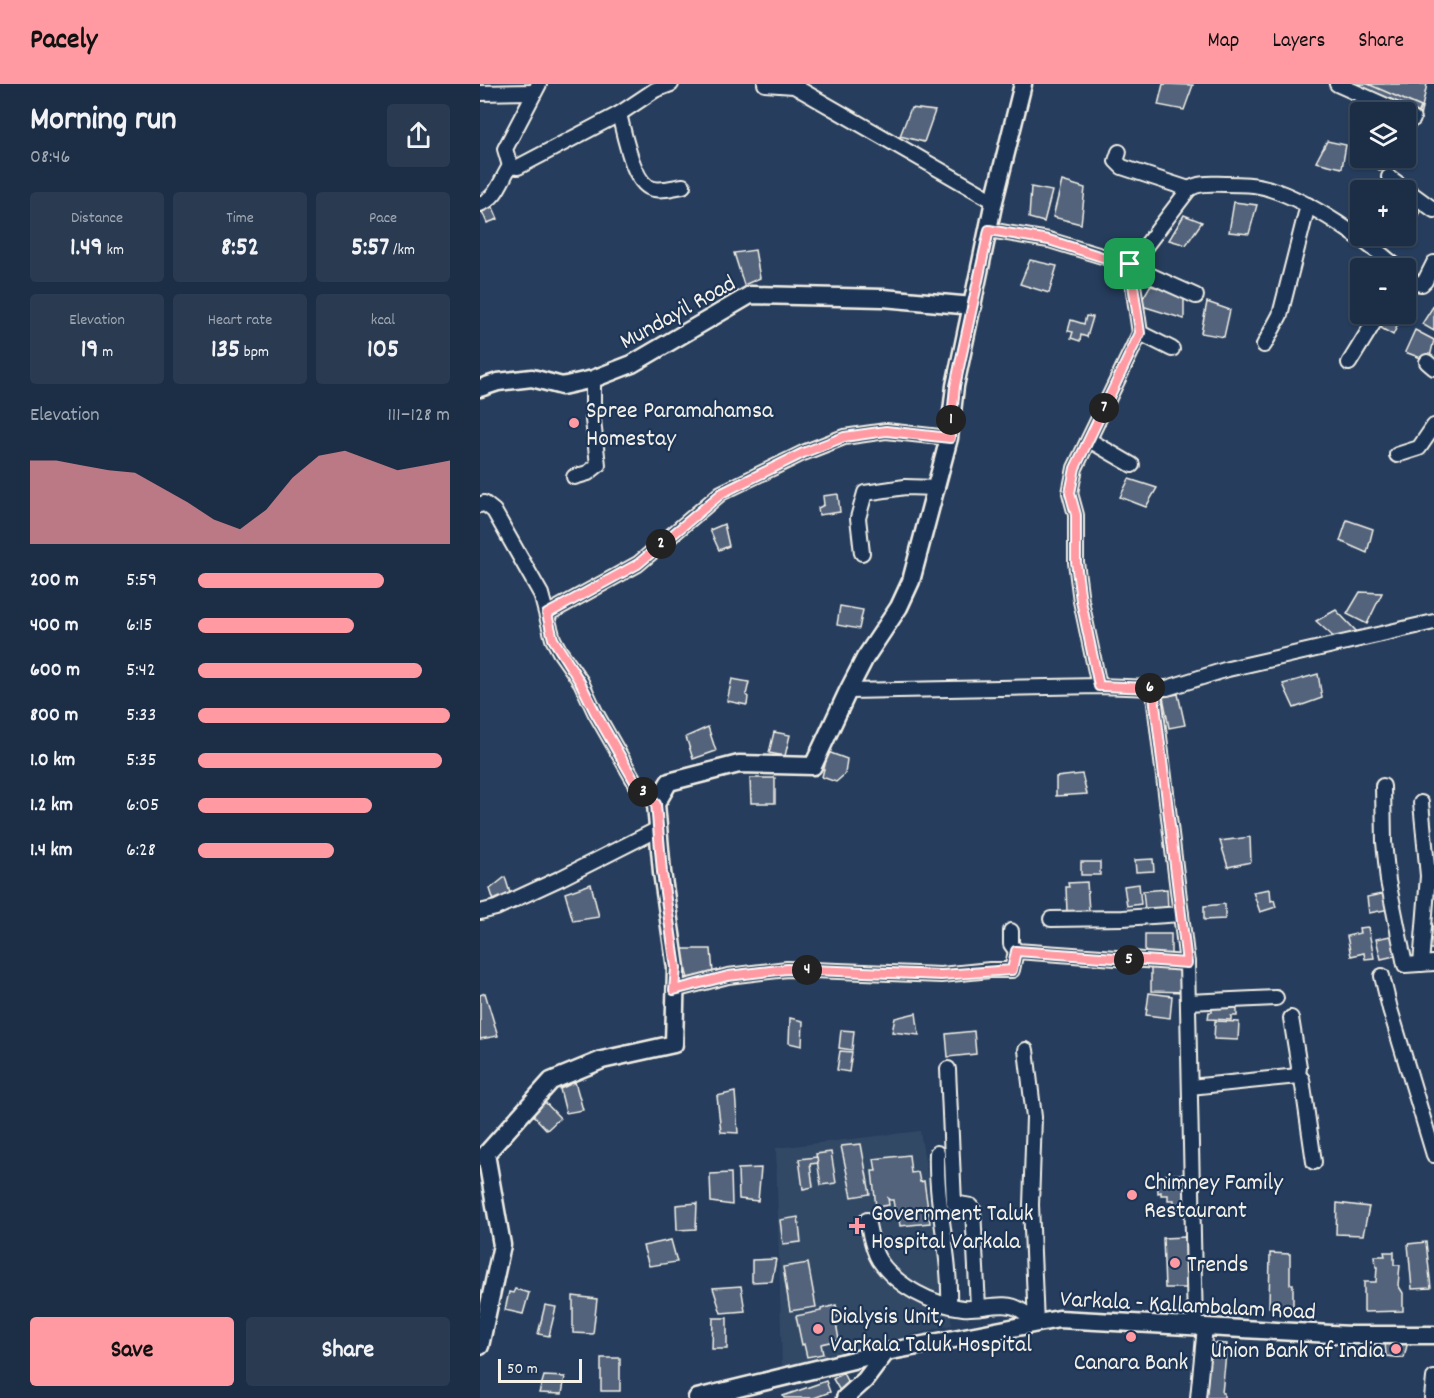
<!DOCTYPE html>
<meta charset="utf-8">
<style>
:root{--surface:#1c2e46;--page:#293a51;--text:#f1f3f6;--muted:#a0a8b3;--line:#3a4a5f;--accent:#ff9aa2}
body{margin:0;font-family:Dekko,sans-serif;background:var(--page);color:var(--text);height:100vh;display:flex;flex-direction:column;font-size:22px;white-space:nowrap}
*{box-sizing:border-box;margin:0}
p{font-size:20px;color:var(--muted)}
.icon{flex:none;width:33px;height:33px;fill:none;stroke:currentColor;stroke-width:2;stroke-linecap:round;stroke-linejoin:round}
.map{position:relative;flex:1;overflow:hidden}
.panel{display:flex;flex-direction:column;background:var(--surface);width:480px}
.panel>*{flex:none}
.tools{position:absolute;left:870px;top:18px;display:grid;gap:12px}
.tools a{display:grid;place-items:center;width:66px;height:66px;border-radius:6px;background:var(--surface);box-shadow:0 2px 4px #0004,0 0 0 2px var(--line);font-size:30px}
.scale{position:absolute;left:18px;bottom:15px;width:84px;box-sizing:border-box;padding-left:6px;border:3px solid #f4f1e8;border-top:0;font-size:16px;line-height:21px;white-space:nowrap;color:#f4f1e8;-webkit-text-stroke:4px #1d3557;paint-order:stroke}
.pin{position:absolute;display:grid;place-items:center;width:51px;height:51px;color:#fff;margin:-26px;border-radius:12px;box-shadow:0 3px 9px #0006}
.km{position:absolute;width:30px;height:30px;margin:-15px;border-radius:50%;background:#222;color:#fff;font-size:16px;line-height:30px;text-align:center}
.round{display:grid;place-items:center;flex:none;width:63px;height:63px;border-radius:6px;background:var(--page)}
.head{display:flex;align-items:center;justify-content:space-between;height:102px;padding:0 30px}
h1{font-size:33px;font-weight:800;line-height:45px}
.metrics{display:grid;grid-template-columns:repeat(3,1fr);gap:9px;height:102px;padding:6px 30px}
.metrics div{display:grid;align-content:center;border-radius:6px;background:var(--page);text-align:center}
.metrics b{font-size:26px;font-weight:800}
.metrics small{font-size:16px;font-weight:400}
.metrics p{font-size:16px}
.chart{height:168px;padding:12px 30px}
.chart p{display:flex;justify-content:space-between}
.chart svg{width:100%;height:108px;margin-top:6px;fill:var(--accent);opacity:.7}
.action{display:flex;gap:12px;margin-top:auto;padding:12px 30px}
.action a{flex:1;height:69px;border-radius:6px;background:var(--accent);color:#111;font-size:24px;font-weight:800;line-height:69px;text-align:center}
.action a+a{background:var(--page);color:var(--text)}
ul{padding:0 30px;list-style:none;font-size:20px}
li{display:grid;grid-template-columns:96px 72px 1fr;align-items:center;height:45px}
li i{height:15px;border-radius:8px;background:var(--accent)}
header{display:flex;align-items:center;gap:36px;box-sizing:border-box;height:84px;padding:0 30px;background:var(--accent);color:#111}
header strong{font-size:28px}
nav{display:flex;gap:33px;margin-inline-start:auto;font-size:21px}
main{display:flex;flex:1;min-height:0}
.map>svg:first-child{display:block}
</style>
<header>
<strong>Pacely</strong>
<nav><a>Map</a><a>Layers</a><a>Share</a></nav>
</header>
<main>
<section class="panel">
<div class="head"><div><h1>Morning run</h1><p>08:46</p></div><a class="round"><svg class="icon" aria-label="share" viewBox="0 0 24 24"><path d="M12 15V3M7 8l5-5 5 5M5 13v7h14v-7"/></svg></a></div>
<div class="metrics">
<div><p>Distance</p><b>1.49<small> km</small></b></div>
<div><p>Time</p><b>8:52</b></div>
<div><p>Pace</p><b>5:57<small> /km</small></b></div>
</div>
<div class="metrics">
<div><p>Elevation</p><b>19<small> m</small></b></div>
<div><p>Heart rate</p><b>135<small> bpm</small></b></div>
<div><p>kcal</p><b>105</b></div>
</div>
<div class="chart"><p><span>Elevation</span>111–128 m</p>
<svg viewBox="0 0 160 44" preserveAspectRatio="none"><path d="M0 44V10L10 10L20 12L30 14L40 15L50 21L60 27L70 34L80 38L90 30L100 17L110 8L120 6L130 10L140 14L150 12L160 10V44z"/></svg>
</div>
<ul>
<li><b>200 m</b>5:59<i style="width:74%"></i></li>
<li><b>400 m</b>6:15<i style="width:62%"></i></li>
<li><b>600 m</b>5:42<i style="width:89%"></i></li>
<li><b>800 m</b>5:33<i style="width:100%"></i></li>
<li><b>1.0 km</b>5:35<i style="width:97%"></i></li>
<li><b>1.2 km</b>6:05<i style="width:69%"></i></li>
<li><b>1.4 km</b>6:28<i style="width:54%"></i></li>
</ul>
<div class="action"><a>Save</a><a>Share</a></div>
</section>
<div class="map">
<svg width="954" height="1314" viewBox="0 0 954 1314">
<rect width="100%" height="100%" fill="#263d5d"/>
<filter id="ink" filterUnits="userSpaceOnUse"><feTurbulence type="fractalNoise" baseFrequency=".0167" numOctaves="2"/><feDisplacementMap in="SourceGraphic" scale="12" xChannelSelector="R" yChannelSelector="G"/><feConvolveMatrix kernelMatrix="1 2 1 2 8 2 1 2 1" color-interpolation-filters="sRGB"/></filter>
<g filter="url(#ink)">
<!-- built -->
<polygon fill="#334966" points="440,1047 472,1241 302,1282 296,1064"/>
<!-- building -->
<g fill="#52647b" stroke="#f4f1e8" stroke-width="1.5">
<polygon points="683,0 713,1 704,26 678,21"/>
<polygon points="860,0 947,0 940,33"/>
<polygon points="874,0 888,0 941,23 938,30 873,2"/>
<polygon points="431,24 455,27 444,58 420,52"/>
<polygon points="847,57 866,61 862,84 836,78"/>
<polygon points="882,74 909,74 901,87 881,75"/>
<polygon points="582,97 605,104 601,140 573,133"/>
<polygon points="551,103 572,107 564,138 549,134"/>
<polygon points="926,115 943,121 933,143 926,139"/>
<polygon points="754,118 777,121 769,150 749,148"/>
<polygon points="12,121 18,135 7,139 1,125"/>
<polygon points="704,131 722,138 706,161 689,156"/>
<polygon points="275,166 280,194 264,201 254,169"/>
<polygon points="550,176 577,182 569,209 540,200"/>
<polygon points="670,202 704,208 704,235 659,221"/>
<polygon points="727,218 750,226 744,253 721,249"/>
<polygon points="954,221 954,247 942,240"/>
<polygon points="908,230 920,236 913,251 901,244"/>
<polygon points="606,232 613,233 607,253 601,251 600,257 591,254 593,248 588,247 591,236 604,240"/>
<polygon points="935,246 954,256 949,277 925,268"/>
<polygon points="649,395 677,404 666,423 640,413"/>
<polygon points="358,410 360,428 339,431 338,424 344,421 343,412"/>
<polygon points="867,436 893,445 887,469 860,457"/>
<polygon points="244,440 249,462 239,466 230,446"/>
<polygon points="880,508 902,509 887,540 867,530"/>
<polygon points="360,522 383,526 379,545 357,541"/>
<polygon points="856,526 877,548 856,555 836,537"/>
<polygon points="838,590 842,614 814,624 803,600"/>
<polygon points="252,595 269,598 266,611 268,613 267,621 247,617"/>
<polygon points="698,610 705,641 689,644 683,613"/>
<polygon points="228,643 236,667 213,675 206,653"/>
<polygon points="294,648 310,651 305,672 289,669"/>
<polygon points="348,668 367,675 365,690 356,698 342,693"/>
<polygon points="602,690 607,710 576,712 576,693"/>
<polygon points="270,694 295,694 295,719 271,719"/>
<polygon points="770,753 771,778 748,783 740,757"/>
<polygon points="673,775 674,787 656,788 655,776"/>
<rect x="601" y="778" width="19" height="13"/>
<polygon points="25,793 35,825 18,829 10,805"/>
<polygon points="607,798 609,827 587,828 586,803 589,803 588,799"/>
<polygon points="111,800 119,833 93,837 85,809"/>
<polygon points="659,800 661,820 647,822 644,802"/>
<polygon points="687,805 688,825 665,826 663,807"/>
<polygon points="790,805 791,817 794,816 796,823 780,828 773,808"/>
<polygon points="907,809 910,825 889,829 887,813"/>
<polygon points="745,820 745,835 724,836 724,822"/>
<polygon points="950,841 954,842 954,865 949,865"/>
<polygon points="888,843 894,874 885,875 884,869 871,872 867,852 880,849 879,844"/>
<rect x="665" y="850" width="26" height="23"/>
<polygon points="915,851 919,871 901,875 896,855"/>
<polygon points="199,865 231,865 233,889 208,894"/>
<polygon points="671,881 704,882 705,908 671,907"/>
<polygon points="5,909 18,952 0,955 0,911"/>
<polygon points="669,909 692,912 690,934 666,931"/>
<polygon points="732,923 757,923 757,932 751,932 751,936 728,935 729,928 732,928"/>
<polygon points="436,929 439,951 412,948 415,934"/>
<polygon points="310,934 323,937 322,962 309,959"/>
<polygon points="735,937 759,938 758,956 734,955"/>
<polygon points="361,946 374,947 372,966 359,964"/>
<polygon points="494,947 496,970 468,973 466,950"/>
<polygon points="360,967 372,968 369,988 357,986"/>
<polygon points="95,998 103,1026 86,1029 80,1005"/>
<polygon points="255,1008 258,1049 241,1048 237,1012"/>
<polygon points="64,1017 80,1034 67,1046 51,1029"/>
<polygon points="381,1060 390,1110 372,1113 361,1062"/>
<polygon points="351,1068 356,1099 341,1101 336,1070"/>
<polygon points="429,1071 431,1089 438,1088 440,1098 444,1097 450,1139 420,1142 418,1128 415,1129 413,1116 410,1116 408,1114 409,1121 396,1123 392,1087 396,1087 394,1075"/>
<polygon points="337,1073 338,1079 330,1080 333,1103 323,1105 319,1075"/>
<polygon points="281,1084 278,1117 259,1115 258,1085"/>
<polygon points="251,1089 252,1121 231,1118 230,1090"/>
<polygon points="704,1090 705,1124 694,1125 694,1116 688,1116 688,1111 681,1111 681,1108 678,1109 677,1091"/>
<polygon points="217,1119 216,1145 197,1146 196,1121"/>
<polygon points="857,1119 889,1123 883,1151 856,1150"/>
<polygon points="318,1133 321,1158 303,1160 300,1136"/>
<polygon points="705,1153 707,1204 685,1204 683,1154"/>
<polygon points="191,1156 197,1178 169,1182 163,1162"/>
<polygon points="946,1158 951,1204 932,1205 928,1160"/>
<polygon points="904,1168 914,1168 914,1181 920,1181 918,1201 923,1209 923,1227 884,1228 884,1198 896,1198 897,1183 896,1183 895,1172 905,1172"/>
<polygon points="790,1169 810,1170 810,1200 813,1200 813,1224 789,1223"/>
<polygon points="296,1175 292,1197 272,1198 272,1176"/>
<polygon points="328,1179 336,1223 310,1227 303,1183"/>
<polygon points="261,1202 265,1227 241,1229 233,1204"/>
<polygon points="35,1205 49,1209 43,1230 25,1226 29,1208 33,1209"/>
<polygon points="93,1212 117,1215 113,1250 93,1249"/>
<polygon points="65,1221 76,1223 69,1252 58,1250"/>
<polygon points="356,1221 359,1232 355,1233 359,1256 341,1260 343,1270 327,1273 324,1260 322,1261 316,1232 341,1227 341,1225"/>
<polygon points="233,1234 247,1234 247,1265 232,1265"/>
<polygon points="905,1257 928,1257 924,1274 906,1272"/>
<polygon points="731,1259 747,1260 742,1309 744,1309 744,1314 726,1314"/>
<rect x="121" y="1274" width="19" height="33"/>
<polygon points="363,1289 369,1301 360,1307 353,1295"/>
<polygon points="64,1292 85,1293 82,1310 59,1309"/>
<polygon points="346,1297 350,1308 334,1314 304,1314 303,1312"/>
</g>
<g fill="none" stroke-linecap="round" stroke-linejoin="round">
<!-- minor casing -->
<g stroke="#f4f1e8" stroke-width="18">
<g id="minor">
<polyline points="285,0 314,2 514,117"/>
<polyline points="857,0 920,28"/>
<polyline points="0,9 54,8"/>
<path d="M 139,30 C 144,48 153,103 174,105 C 183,107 195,103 203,102"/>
<polyline points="926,31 933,35"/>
<polyline points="639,68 636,77 642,83 709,105"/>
<polyline points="30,82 25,65 59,0"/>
<polyline points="909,93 954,126"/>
<path d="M 0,120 C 17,114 21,96 30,82 L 38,83 L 139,30 L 175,6 L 191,0"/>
<path d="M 509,146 L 569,156 L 648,180 L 655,176 L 709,105 C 720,98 732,100 745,100 C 760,100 776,100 790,105 C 832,118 885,156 918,184"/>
<polyline points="650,180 656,185 716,212"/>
<polyline points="926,190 935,199 942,200 945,197 954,179"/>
<polyline points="660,249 692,265"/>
<polyline points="784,261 800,231 828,121"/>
<polyline points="947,278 954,284"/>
<polyline points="869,279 899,230"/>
<polyline points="609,356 652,381"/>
<polyline points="917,371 939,364 954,342"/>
<polyline points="94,393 108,389 118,381 113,336 113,295"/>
<polyline points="0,421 4,419 14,427 61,510 73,555 80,568 101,598 115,628 159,705 176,720"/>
<polyline points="382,469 378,434 385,409 425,403 457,404"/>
<polyline points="67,530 158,480 241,409 323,369 364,353 406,347 469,354"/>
<polyline points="619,602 601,517 596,478 596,431 590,409 595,384 660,249 650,180"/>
<polyline points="673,604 687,604 748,585 954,538"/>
<polyline points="368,607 619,602 673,604 707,879 715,1242"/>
<polyline points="903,702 904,758 908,797 925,881 954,879"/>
<polyline points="941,719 948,792 941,880"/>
<polyline points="0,828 16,824 81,794 178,745"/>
<polyline points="571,835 643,834 701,830"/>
<polyline points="531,847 531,860 536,867 707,879"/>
<polyline points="902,892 910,925 954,1071"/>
<polyline points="194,906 248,892 307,885 461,891 510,886 532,886 536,867"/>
<polyline points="708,918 796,914"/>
<polyline points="811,934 819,983 818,992"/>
<polyline points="546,966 554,1033 551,1121 556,1240"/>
<polyline points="468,985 474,1119 491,1122 493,1125 498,1223"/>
<polyline points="710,1003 818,992 822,995 834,1078"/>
<path d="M 457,1069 C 455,1120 471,1169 469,1221"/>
<path d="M 387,1136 C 390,1149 392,1165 399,1176 C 416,1202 453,1221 483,1224 C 501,1226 526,1215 542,1227 C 547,1230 551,1236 556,1240"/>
<polyline points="718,1314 725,1243"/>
<polyline points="952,1314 954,1294"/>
</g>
</g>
<!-- major casing -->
<g stroke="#f4f1e8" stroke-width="21">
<g id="major">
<polyline points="0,304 18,298 52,294 82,302 113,295 152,280 270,211 403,214 493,222"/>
<polyline points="0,1262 22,1161 6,1070 71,997 122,976 194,960 196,884 182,788 176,720 189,698 259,680 333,682 368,607 385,574 419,523 431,497 469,354 475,302 514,117 543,0"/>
<polyline points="217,1314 406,1268 579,1235 870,1251 954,1251"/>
<polyline points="365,1314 385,1296 406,1268"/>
</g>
</g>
<!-- minor -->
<use href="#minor" stroke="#1d3557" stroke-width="14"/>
<!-- major -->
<use href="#major" stroke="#1d3557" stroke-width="16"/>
</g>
</g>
<g fill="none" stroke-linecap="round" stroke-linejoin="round" filter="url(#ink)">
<!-- route casing -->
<g stroke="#fff" stroke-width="12">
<polygon id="route" points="509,146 569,156 644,180 650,180 660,249 595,384 590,409 596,431 596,478 601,517 619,602 673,604 707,879 536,867 532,886 461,891 307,885 248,892 194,906 196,884 182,788 176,720 159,705 115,628 100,598 73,555 67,530 158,480 242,409 323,369 364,353 406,347 470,354 475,302"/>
</g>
<!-- route -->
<use href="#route" stroke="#ff9aa2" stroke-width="8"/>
</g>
<!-- markers -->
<g fill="#ff9aa2" stroke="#1d3557" stroke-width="2">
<circle cx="94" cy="339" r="6"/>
<circle cx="652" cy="1111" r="6"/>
<path d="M374 1133h6v6h6v6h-6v6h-6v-6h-6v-6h6z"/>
<circle cx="695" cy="1179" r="6"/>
<circle cx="338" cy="1245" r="6"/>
<circle cx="651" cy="1253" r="6"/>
<circle cx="916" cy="1265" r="6"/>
</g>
<g text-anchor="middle" stroke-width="4.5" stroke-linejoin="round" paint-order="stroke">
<!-- street labels -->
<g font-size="24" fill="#f4f1e8" stroke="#1d3557">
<text transform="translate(197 227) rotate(-29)" y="8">Mundayil Road</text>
<text transform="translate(708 1220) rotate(3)" y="8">Varkala - Kallambalam Road</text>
</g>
<!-- poi labels -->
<g font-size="24" fill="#f4f1e8" stroke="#1d3557" text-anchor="start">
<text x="106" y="333">Spree Paramahamsa<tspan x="106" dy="28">Homestay</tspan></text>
<text x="664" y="1105">Chimney Family<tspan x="664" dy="28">Restaurant</tspan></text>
<text x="391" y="1136">Government Taluk<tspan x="391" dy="28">Hospital Varkala</tspan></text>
<text x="707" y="1187">Trends</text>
<text x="350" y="1239">Dialysis Unit,<tspan x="350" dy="28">Varkala Taluk Hospital</tspan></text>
<text x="904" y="1273" text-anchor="end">Union Bank of India</text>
<text x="651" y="1285" text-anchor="middle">Canara Bank</text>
</g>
</g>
</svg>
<div class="tools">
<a><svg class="icon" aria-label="layers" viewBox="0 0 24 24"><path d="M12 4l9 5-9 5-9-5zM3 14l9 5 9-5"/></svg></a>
<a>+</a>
<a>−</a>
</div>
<div class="scale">50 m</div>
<div class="pin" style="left:650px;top:180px;background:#1e9e55"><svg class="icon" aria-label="arrive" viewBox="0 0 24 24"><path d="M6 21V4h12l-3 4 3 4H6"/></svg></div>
<b class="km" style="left:471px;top:336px">1</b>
<b class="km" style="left:181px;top:460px">2</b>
<b class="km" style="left:163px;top:708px">3</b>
<b class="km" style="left:327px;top:886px">4</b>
<b class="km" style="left:649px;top:876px">5</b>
<b class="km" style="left:670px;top:604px">6</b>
<b class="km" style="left:624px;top:324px">7</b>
</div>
</main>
